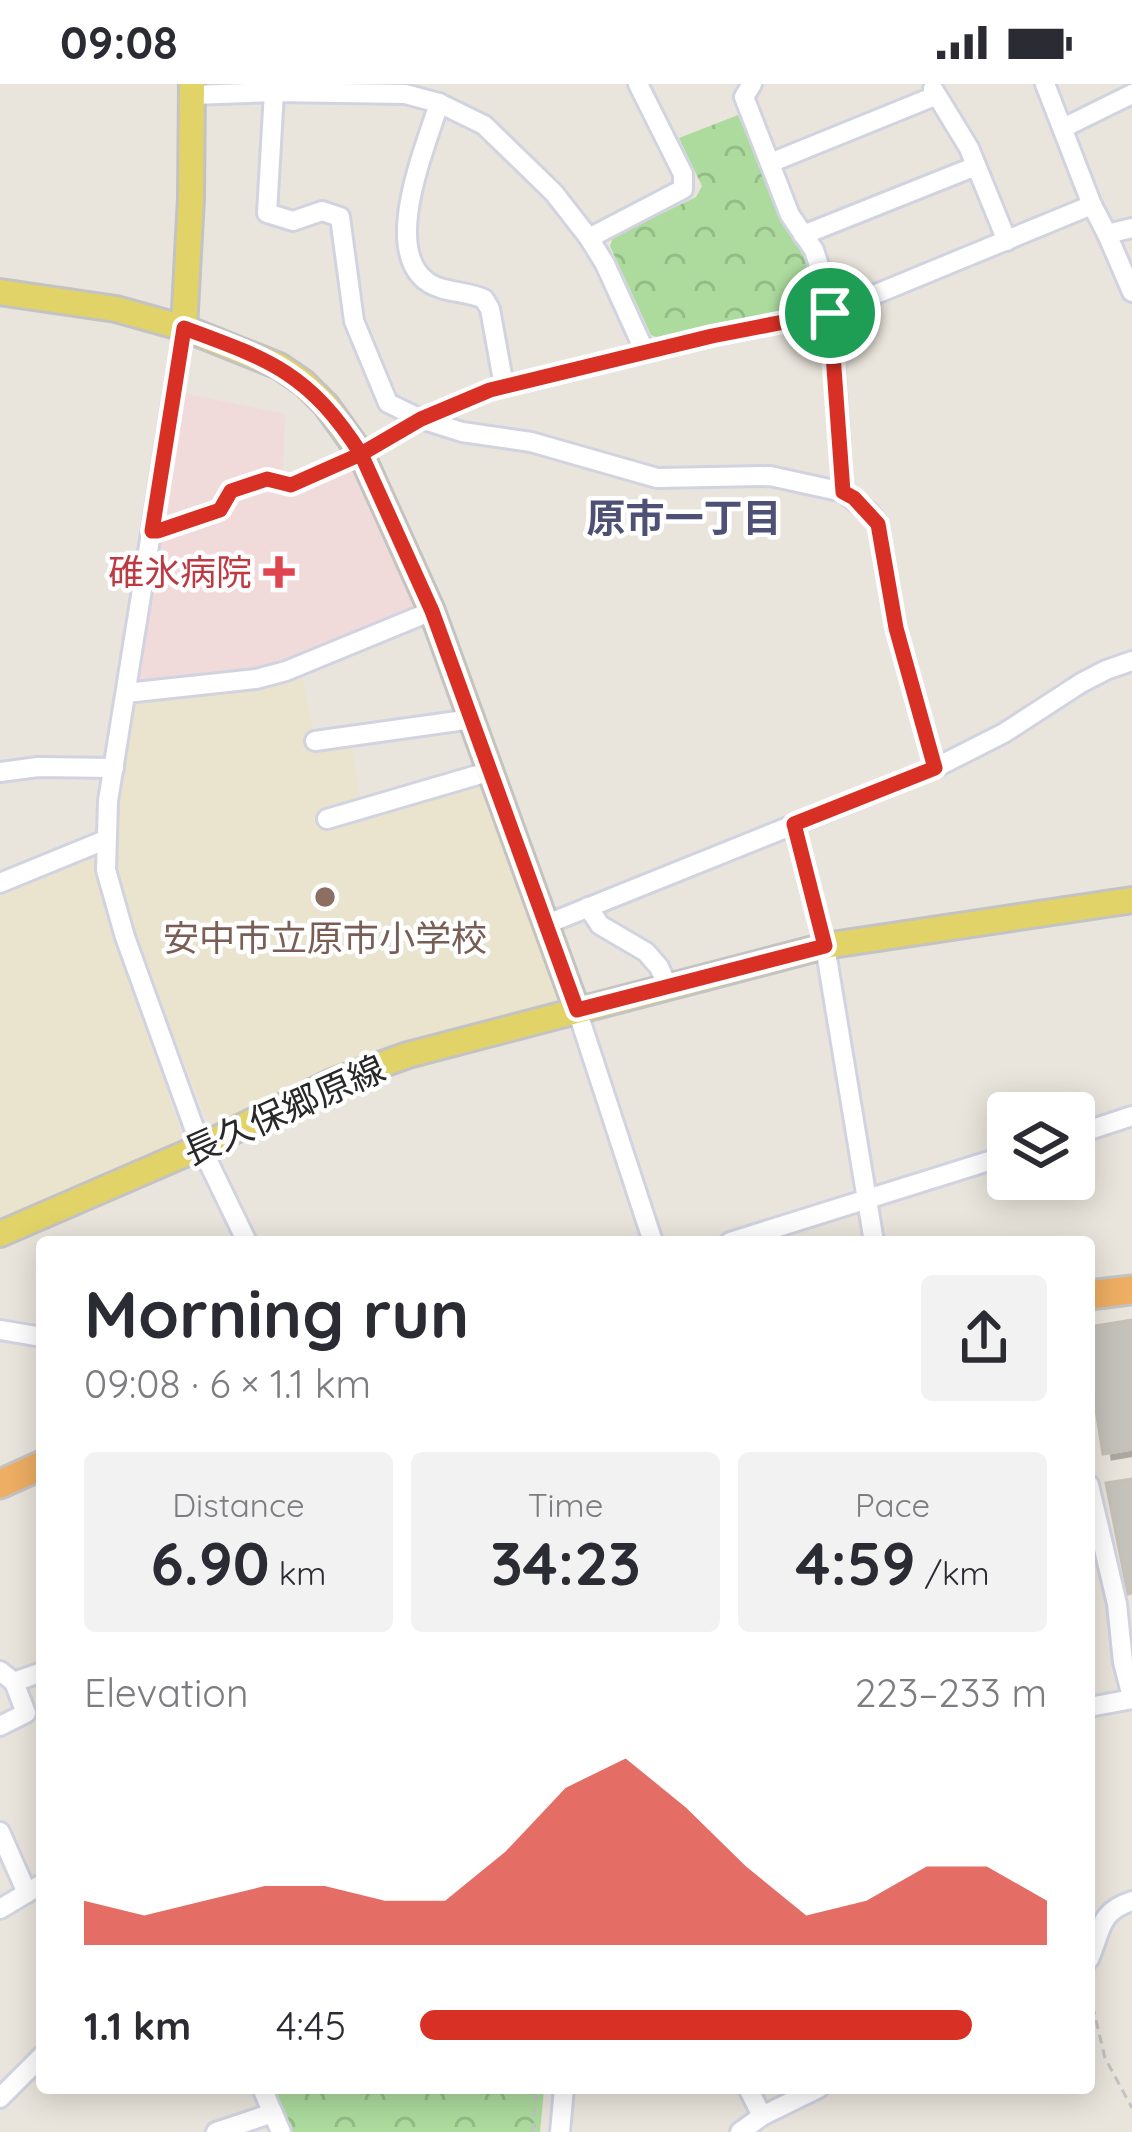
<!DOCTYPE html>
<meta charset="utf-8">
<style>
:root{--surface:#fff;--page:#f2f2f3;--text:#2b2b33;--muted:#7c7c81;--accent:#d93025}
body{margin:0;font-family:Quicksand,"Noto Sans JP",sans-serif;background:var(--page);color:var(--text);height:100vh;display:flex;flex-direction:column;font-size:45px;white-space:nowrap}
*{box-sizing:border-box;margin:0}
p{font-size:39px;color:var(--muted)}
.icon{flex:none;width:66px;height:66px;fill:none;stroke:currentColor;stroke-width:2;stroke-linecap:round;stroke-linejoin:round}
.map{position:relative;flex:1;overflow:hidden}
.details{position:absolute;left:36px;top:1152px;width:1059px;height:858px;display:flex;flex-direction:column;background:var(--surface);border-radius:12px;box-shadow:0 6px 30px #0003}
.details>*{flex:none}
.tools{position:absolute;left:987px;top:1008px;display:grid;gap:24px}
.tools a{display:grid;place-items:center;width:108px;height:108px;border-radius:12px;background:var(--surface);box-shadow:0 6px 30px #0003;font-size:60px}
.pin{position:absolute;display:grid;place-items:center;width:102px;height:102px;color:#fff;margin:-51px;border:6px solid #fff;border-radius:50%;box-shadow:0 3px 12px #0007}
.round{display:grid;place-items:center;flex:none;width:126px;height:126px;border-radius:12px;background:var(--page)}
.head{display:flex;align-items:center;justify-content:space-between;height:204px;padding:0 48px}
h1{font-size:66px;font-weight:700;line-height:90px}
.metrics{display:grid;grid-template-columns:repeat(3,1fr);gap:18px;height:204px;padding:12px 48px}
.metrics div{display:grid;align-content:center;border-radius:12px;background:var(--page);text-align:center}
.metrics b{font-size:60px;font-weight:700}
.metrics small{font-size:33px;font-weight:400}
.metrics p{font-size:33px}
.chart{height:336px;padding:24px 48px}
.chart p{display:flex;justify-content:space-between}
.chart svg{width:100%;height:216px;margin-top:12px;fill:var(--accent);opacity:.7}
ul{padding:0 48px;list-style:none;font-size:39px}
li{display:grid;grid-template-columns:192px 144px 1fr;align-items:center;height:90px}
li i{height:30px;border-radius:15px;background:var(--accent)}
.status{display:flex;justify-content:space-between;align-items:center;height:84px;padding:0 60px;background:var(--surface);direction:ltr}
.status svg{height:33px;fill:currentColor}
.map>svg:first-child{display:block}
</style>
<div class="status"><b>09:08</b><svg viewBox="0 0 49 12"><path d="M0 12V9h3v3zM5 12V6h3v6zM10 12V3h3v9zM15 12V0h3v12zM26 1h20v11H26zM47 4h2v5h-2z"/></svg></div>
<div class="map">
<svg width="1132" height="2048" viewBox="0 0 1132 2048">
<defs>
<pattern id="park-crowns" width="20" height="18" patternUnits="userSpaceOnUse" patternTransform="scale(3)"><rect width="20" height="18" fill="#acdb9d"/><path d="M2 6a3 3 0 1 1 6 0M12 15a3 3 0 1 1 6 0" fill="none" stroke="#94bc87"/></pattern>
<filter id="shadow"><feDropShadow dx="9" dy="5" stdDeviation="0" flood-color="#0004"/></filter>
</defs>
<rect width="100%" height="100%" fill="#eae5dc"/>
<!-- education -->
<g fill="#eae3cd">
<polygon points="301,588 316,662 351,657 362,730 474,698 488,703 564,922 223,1041 206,1033 133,850 112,784 122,679 134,614"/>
<polygon points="89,769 95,778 182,1052 177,1064 0,1137 0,807"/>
</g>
<!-- medical -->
<polygon fill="#f0dbda" points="183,309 285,330 283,389 286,395 349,367 424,528 284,582 135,604"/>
<!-- park -->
<g fill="url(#park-crowns)">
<polygon points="738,31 783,135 805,170 819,215 814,224 661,255 651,251 610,162 613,153 696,113 702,102 679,54"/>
<polygon points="268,2004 544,2004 544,2006 540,2048 287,2048"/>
</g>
<!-- building -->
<g fill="#c5c2bb" stroke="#c5c1b6" stroke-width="3" filter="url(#shadow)">
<polygon points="1132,1236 1132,1365 1103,1370 1089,1281 1089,1243"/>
<polygon points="1132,1395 1132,1509 1128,1510 1106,1399"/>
</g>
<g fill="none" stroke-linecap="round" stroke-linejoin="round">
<!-- minor casing -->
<g stroke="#d1d3e0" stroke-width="24">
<g id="minor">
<polyline points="752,0 744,13 790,131 814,166 830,216 843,408"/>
<polyline points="1045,0 1092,121 1107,150 1132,144"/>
<polyline points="933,5 969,64 1007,157"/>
<polyline points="274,8 267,129 293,137 322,127 340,133 354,237 388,319 421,335 462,348 531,358 657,394 770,392 843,408 869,428 878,440 896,544 935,684"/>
<polyline points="192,11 274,8 405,10 439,19 484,41 554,109 589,154 605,180 645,268"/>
<path d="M 439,19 C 426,63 380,167 429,199 C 445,209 467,207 484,215 L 490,225 L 504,302"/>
<polyline points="1063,44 1132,10"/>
<polyline points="770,79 935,12"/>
<polyline points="1107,150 1132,208"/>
<polyline points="803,151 976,82"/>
<polyline points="589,154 683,105 683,90 638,0"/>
<polyline points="184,244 108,717 106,786 125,853 201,1063 247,1158"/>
<polyline points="152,447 158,447 220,426 231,407 267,395 291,401 361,370 421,335 490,306 713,252 830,229 1092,121"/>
<polyline points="126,609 256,595 286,587 432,527"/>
<polyline points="315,657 472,635"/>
<polyline points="0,688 38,683 114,684"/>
<polyline points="327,735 491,687"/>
<polyline points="794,740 825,862 874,1158"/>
<polyline points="0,799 105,756"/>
<polyline points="588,823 600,841 646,868 659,883 668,903"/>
<polyline points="547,840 935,684 1004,649 1081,599 1106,586 1132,577"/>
<polyline points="577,926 653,1158"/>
<polyline points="1074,1051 1132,1032"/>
<polyline points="730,1158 1008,1071"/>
<polyline points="0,1246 42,1253"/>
<polyline points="1089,1401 1117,1520 1123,1578 1132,1613"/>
<polyline points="0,1587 14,1598 42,1588"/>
<polyline points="1089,1623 1132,1615"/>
<polyline points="0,1642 26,1629 14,1598"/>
<polyline points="0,1748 27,1809"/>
<polyline points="0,1825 42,1800"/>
<path d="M 1089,1875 C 1102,1846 1098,1828 1132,1817"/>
<polyline points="262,2004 281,2048"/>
<polyline points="748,2004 762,2032"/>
<polyline points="0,2014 42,1972"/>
<polyline points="216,2048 273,2029"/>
<polyline points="560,2048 564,2004"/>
<polyline points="740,2048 762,2032 819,2004"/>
</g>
</g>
<!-- major casing -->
<g stroke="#c3c3c3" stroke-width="30">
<g id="major">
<polyline points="0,208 116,225 184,244 279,282 304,299 326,321 361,370 432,527 577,926"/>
<polyline points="184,244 191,114 192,0"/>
<polyline points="0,1150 201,1063 332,998 408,971 825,862 1132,816"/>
</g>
</g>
<!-- highway casing -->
<g stroke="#c3c3c3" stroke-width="33">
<g id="highway">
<polyline points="1089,1211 1132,1206"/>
<polyline points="0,1400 42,1381"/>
</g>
</g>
<!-- path -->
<g stroke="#c3c3c3" stroke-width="3" stroke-dasharray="9 6" stroke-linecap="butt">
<polyline points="1089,1907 1105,1974 1132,2024"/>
<polyline points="533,2048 536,2004"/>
</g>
<!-- minor -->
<use href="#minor" stroke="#fff" stroke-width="18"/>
<!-- major -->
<use href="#major" stroke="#e2d368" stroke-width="24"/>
<!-- highway -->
<use href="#highway" stroke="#eeae63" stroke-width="27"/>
</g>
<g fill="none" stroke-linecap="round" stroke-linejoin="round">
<!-- route casing -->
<g stroke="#fff" stroke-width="24">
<path id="route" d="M 830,229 L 712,252 L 490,306 L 421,335 L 361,370 C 309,289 271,276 184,244 L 152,447 L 158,447 L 220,426 L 231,407 L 267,395 L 291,401 L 361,370 L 432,527 L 577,926 L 825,862 L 794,740 L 935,684 L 896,544 L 878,440 L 854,414 L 843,408 L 830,229"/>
</g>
<!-- route -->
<use href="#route" stroke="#d93025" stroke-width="15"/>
</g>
<!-- markers -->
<path fill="#e0444e" stroke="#fff" stroke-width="4.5" d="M273 470h12v12h12v12h-12v12h-12v-12h-12v-12h12z"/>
<circle fill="#8d6e63" stroke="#fff" stroke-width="4.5" cx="325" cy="813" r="12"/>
<g text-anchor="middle" stroke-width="9" stroke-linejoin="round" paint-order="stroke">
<!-- health labels -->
<g font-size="36" fill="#be3a42" stroke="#fff" text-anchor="end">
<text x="252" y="501">碓氷病院</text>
</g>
<!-- education labels -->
<g font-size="36" fill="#785e54" stroke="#fff">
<text x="325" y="867">安中市立原市小学校</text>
</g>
<!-- street labels -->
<g font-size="36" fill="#292929" stroke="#fff">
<text transform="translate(284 1026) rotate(-24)" y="13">長久保郷原線</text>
</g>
<!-- neighbourhood labels -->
<g font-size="39" font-weight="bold" fill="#4e5175" stroke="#fff">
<text x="684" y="448">原市一丁目</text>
</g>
</g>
</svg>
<div class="tools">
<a><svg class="icon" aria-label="layers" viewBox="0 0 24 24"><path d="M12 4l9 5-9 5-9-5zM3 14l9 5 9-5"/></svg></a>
</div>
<div class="pin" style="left:830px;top:229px;background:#1e9e55"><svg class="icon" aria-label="arrive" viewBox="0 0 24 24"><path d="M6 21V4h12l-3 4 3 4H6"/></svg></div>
<section class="details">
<div class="head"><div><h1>Morning run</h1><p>09:08 · 6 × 1.1 km</p></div><a class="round"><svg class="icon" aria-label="share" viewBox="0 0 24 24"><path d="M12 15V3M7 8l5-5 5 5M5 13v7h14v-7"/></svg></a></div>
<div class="metrics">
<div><p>Distance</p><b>6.90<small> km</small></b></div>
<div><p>Time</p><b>34:23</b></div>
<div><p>Pace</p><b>4:59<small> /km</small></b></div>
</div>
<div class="chart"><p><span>Elevation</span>223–233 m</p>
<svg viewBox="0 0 160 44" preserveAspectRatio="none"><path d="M0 44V35L10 38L20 35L30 32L40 32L50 35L60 35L70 25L80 12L90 6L100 16L110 28L120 38L130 35L140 28L150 28L160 35V44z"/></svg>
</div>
<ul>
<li><b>1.1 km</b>4:45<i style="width:88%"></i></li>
</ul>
</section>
</div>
